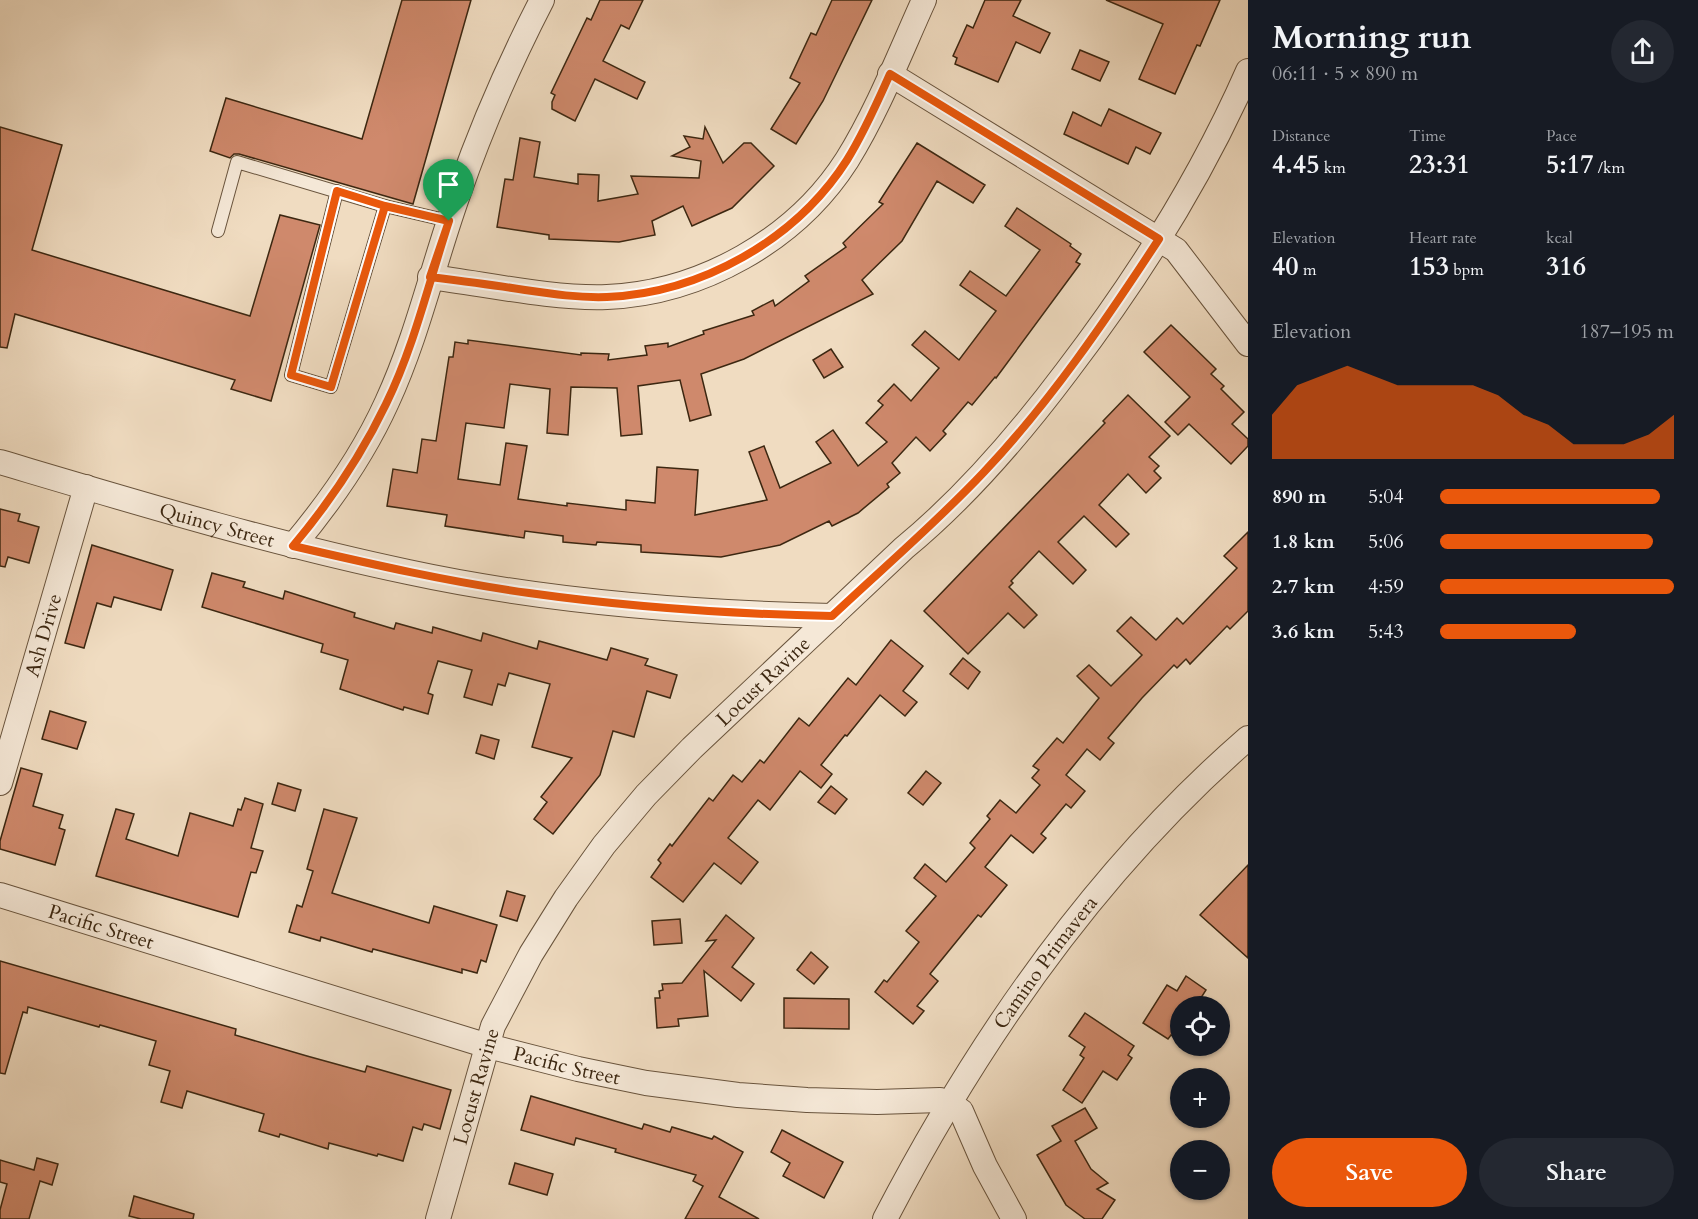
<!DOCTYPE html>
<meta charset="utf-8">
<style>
:root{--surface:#171b24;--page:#242831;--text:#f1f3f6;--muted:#9ea1a6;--accent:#ea580c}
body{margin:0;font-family:Cardo,serif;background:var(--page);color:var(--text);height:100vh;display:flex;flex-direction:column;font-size:22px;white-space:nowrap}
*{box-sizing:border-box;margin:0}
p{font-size:20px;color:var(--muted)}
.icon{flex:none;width:33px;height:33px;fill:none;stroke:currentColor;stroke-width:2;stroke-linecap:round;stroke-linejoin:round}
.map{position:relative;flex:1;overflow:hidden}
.drawer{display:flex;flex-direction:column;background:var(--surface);width:450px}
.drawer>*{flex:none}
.tools{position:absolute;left:1170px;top:996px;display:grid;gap:12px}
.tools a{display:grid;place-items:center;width:60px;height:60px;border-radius:50%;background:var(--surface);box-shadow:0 2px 4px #0004;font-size:30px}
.pin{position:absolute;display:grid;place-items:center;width:51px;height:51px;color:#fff;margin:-62px -26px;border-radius:50% 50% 50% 0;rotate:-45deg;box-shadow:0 0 6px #0007}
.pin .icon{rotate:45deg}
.round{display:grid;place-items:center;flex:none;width:63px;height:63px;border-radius:32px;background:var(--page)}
.overview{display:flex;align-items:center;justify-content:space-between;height:102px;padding:0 24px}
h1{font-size:33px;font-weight:700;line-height:45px}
.metrics{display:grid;grid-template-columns:repeat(3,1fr);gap:9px;height:102px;padding:6px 24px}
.metrics div{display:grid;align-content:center}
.metrics b{font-size:26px;font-weight:700}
.metrics small{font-size:16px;font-weight:400}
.metrics p{font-size:16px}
.chart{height:168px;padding:12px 24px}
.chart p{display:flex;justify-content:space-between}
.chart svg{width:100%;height:108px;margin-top:6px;fill:var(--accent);opacity:.7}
.primary-button{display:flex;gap:12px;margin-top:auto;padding:12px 24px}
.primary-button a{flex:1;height:69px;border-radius:36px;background:var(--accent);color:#fff;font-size:24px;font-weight:700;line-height:69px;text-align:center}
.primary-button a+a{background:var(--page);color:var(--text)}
ul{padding:0 24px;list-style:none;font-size:20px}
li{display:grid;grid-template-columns:96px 72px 1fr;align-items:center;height:45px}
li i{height:15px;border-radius:8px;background:var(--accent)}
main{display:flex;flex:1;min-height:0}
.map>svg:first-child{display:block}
</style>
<main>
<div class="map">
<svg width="1248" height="1219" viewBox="0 0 1248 1219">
<rect width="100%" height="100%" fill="#f0dcc1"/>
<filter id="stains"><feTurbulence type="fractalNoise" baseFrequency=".00333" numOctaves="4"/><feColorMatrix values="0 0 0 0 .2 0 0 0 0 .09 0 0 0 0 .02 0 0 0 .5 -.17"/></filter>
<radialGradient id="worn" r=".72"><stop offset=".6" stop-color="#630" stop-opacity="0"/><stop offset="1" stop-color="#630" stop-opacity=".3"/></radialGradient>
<!-- building -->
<g fill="#cf896c" stroke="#3c2711" stroke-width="1.5">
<polygon points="402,0 471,0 413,204 239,154 234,154 230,158 210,151 226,98 362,139"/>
<polygon points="600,0 643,0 629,29 621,25 603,61 645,82 637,99 595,79 575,121 552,109 552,102 555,95 551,93 587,18 591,20"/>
<polygon points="832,0 872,0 823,101 796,144 771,129 800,83 790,78 811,33 816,35"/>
<polygon points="985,0 1021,0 1013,16 1050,33 1040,53 1016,42 998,82 955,64 957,58 953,56 967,25 973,28"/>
<polygon points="1106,0 1220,0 1200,46 1197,45 1175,94 1139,79 1163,24"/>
<polygon points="1080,50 1109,62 1100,81 1072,69"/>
<polygon points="1109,109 1161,133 1150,154 1136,147 1128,164 1064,134 1073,112 1101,126"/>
<polygon points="0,127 62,145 32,250 250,316 280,215 320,225 271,401 231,389 235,380 15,314 7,348 0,347"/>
<polygon points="705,127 723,163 744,143 751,143 774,166 732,208 692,226 683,206 652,221 655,235 619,242 549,239 549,235 497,227 505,179 513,180 520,138 540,142 534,177 578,184 578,174 599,175 598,201 638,194 631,176 699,178 701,161 672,156 690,147 684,136 703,139"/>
<polygon points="917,143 985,185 973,203 937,181 902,241 862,280 873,294 744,359 701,374 711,415 690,421 680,380 638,386 642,434 621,436 617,388 571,387 568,435 547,433 550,389 510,384 504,428 466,423 458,479 500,485 506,443 527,446 518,499 567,506 567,503 626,510 626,500 655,503 657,467 698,470 695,515 767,500 749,452 764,446 780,488 831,463 816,442 833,430 858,466 887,442 866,423 883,405 878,401 894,384 911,401 939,368 912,345 925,331 959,360 996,311 960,285 970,271 1006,296 1040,250 1005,226 1017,208 1071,244 1070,246 1081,254 1076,262 1080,264 996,378 995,377 972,405 968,402 943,431 946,434 930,451 916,437 892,463 900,473 887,484 889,487 858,513 832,526 829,521 780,545 721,557 641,552 641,545 597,542 596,545 563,542 563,536 525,531 524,538 445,526 447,515 387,506 393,469 417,473 422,439 436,441 449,357 453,357 455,342 468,344 468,340 581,355 581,353 609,354 608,360 647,355 645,346 668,343 668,347 704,334 703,331 754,315 752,311 773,300 775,306 809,281 805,276 846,247 843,243 883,204 879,202"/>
<polygon points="1171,325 1216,369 1211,374 1224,386 1221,389 1244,412 1232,424 1248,439 1248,446 1231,464 1189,424 1178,435 1165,422 1190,397 1144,352"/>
<polygon points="831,349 843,367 824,378 813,360"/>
<polygon points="1128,395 1170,436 1149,457 1159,466 1154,471 1161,478 1146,493 1128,474 1099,505 1129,534 1116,547 1084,516 1058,542 1086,570 1073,584 1039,551 1011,581 1013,583 1009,587 1037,615 1024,628 1008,613 968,654 924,611 1105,423 1103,421"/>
<polygon points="0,509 20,514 18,521 39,527 29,563 8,557 5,567 0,566"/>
<polygon points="1248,532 1248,611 1230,629 1227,626 1190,664 1186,659 1177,668 1174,665 1142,698 1108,738 1114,743 1100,760 1087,749 1066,775 1085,791 1071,808 1066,804 1041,834 1046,838 1033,853 1011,835 985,867 1007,885 981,917 978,915 930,974 938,981 917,1006 924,1011 913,1024 875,992 884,980 887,982 919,942 906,931 936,896 914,878 925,864 946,882 975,848 970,843 990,819 987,816 1000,800 1016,813 1040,785 1032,778 1039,770 1033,766 1057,738 1063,743 1099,698 1077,676 1089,665 1111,686 1142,655 1117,631 1131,617 1156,640 1177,618 1183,624 1237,568 1224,556"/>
<polygon points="92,545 173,570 161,610 114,597 111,607 97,603 84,648 65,643"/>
<polygon points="212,573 245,582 243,587 283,599 285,591 355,613 354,617 394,629 396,623 432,633 433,627 481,641 483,633 537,649 539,641 607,660 611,648 648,659 645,665 677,675 670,698 647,691 634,737 613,731 600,775 553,834 534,819 547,802 541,797 572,758 532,747 550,684 509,673 505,686 498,684 492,705 464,697 472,670 438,661 428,693 433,695 428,714 404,707 403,710 340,689 348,660 321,652 323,644 202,607"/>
<polygon points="891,640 923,666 903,691 917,702 905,716 880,695 847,736 845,735 821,765 832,774 821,788 800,771 770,810 758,800 728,838 758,862 741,884 714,863 683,902 651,877 661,863 658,860 670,844 672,846 709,798 713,801 733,775 742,782 760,760 764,763 799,718 809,726 848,678 856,685"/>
<polygon points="963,658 980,672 968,689 950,674"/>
<polygon points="50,711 86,722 77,749 42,739"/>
<polygon points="481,735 499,740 494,759 476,753"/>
<polygon points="21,768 42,774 33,806 63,815 59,828 65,830 55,865 0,849 0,841"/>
<polygon points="926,771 941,783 923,805 908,793"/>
<polygon points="278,783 301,790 295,811 272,804"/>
<polygon points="831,786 847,799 835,814 818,802"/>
<polygon points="245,798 263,804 251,848 263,851 256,873 251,872 238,917 96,876 116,809 134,814 126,839 178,856 190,813 233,826 238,809 241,810"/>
<polygon points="324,809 357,818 332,893 429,923 434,906 497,925 486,962 481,960 477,973 462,969 462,973 373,949 372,952 321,937 320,941 289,932 297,905 302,907 313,871 307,869"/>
<polygon points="1248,865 1248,958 1200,915"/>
<polygon points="507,891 525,896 517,921 500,916"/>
<polygon points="726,915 754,938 732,967 754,984 741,1001 704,971 708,1016 678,1019 679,1026 657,1028 655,998 660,998 659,991 663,990 662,984 682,983 716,940 706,941"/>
<polygon points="680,919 682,943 654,945 652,921"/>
<polygon points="811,952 828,967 814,984 797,970"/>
<polygon points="0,961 236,1029 235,1035 307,1056 365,1072 367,1066 451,1090 440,1129 424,1124 422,1130 413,1127 403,1161 378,1154 377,1156 329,1143 328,1149 280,1134 279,1137 259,1131 264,1114 187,1091 182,1108 161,1102 170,1071 149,1065 156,1041 100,1025 99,1027 28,1007 27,1013 23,1012 5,1074 0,1073"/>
<polygon points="1186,976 1206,990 1197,1004 1202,1006 1180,1006 1180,1040 1171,1035 1168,1039 1143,1023 1167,985 1177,991"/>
<polygon points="784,998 849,999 849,1029 784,1028"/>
<polygon points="1085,1013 1134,1046 1128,1055 1132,1058 1117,1080 1103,1071 1082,1103 1063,1090 1084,1058 1080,1055 1085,1047 1069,1036"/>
<polygon points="531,1096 642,1129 644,1124 670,1132 672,1127 712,1139 714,1136 743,1152 719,1197 759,1219 685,1219 703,1186 693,1181 696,1175 615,1152 616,1149 576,1138 574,1145 521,1130"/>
<polygon points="1085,1108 1097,1128 1075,1141 1091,1169 1108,1183 1097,1189 1115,1200 1102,1219 1085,1219 1066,1205 1037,1155 1061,1141 1052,1126"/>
<polygon points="782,1130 843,1162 824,1198 783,1176 790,1163 771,1152"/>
<polygon points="37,1158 58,1164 52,1185 40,1181 29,1219 0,1219 0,1210 7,1184 0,1182 0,1160 34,1170"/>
<polygon points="515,1163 553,1174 547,1195 509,1184"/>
<polygon points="134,1196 194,1214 193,1219 141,1219 129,1216"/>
</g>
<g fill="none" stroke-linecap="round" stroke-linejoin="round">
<!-- service casing -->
<g stroke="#69543d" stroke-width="14">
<g id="service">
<polyline points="337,191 291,375 331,387 385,206"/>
<polyline points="218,231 237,162 385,206 449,221"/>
</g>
</g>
<!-- minor casing -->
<g stroke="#69543d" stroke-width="26">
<g id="minor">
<polyline points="890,74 1176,250 1248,344"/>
<path d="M 430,277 C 486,284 552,299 607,297 C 701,293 796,240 847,160 C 878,110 900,53 924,0"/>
<path id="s1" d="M 0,462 C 135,502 270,543 408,572 C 547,602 690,613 832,616"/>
<path d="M 293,546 C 330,502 363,455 387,402 C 418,335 434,261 459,192 C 482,126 510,62 542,0"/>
<path id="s2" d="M 0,783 L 86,487"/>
<path id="s3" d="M 0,895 L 488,1046 L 578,1069 L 646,1083 L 738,1095 L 807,1100 L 877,1102 L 940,1100 L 961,1111 L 985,1166 L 1014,1219"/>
<path id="s4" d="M 438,1219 L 493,1026 L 531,954 L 566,898 L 604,845 L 646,795 L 692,748 L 904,548 C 966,497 1019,435 1067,371 C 1138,278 1201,178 1248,71"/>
<path id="s5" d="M 885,1219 C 978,1040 1095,871 1248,738"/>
</g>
</g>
<!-- service -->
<use href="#service" stroke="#f5e8d7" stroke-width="12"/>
<!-- minor -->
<use href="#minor" stroke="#f5e8d7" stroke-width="24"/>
</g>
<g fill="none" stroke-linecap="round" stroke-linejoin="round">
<!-- route casing -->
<g stroke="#fff" stroke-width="12">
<path id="route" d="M 449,221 L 385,206 L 331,387 L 291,375 L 337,191 L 385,206 L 449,221 C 429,282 414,347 386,404 C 361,456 330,502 293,546 C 371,564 449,582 529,593 C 629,607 731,614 832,616 C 883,568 936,523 984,472 C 1051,401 1106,320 1159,239 L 890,74 C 877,103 864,133 847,160 C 796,240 701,293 607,297 C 579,298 552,294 525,290 C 494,285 462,281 430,277 L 449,221"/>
</g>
<!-- route -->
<use href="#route" stroke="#ea580c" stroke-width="8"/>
</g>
<g text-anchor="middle" stroke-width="6" stroke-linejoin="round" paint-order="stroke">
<!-- street labels -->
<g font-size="20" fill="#3c2711" stroke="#f5e8d7">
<text dy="7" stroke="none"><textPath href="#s1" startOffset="226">Quincy Street</textPath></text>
<text dy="7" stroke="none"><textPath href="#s2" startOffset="154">Ash Drive</textPath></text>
<text dy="7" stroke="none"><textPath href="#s4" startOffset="642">Locust Ravine</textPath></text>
<text dy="7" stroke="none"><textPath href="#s3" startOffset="106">Pacific Street</textPath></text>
<text dy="7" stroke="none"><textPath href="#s5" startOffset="303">Camino Primavera</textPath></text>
<text dy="7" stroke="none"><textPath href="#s3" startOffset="592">Pacific Street</textPath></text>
<text dy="7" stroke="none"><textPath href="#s4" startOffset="138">Locust Ravine</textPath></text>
</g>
</g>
<rect width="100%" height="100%" filter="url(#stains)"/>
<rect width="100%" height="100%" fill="url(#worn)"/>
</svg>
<div class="tools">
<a><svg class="icon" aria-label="locate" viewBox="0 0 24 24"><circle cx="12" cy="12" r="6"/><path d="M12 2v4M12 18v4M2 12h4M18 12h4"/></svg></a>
<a>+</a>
<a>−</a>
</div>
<div class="pin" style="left:449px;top:221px;background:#1e9e55"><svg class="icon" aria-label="arrive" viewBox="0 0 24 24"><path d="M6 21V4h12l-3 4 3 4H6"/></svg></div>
</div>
<section class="drawer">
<div class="overview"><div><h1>Morning run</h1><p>06:11 · 5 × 890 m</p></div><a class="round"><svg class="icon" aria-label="share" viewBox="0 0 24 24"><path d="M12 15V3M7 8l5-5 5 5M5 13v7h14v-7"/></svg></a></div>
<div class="metrics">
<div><p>Distance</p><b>4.45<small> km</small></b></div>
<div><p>Time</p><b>23:31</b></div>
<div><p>Pace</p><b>5:17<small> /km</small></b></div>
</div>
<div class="metrics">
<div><p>Elevation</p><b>40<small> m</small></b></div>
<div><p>Heart rate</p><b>153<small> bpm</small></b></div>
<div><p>kcal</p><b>316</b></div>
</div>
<div class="chart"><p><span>Elevation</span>187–195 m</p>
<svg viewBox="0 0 160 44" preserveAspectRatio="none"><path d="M0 44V26L10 14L20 10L30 6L40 10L50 14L60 14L70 14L80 14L90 18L100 26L110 30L120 38L130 38L140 38L150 34L160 26V44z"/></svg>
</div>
<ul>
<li><b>890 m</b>5:04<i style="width:94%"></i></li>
<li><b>1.8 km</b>5:06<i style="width:91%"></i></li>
<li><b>2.7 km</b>4:59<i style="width:100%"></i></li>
<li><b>3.6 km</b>5:43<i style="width:58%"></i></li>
</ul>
<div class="primary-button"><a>Save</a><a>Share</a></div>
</section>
</main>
